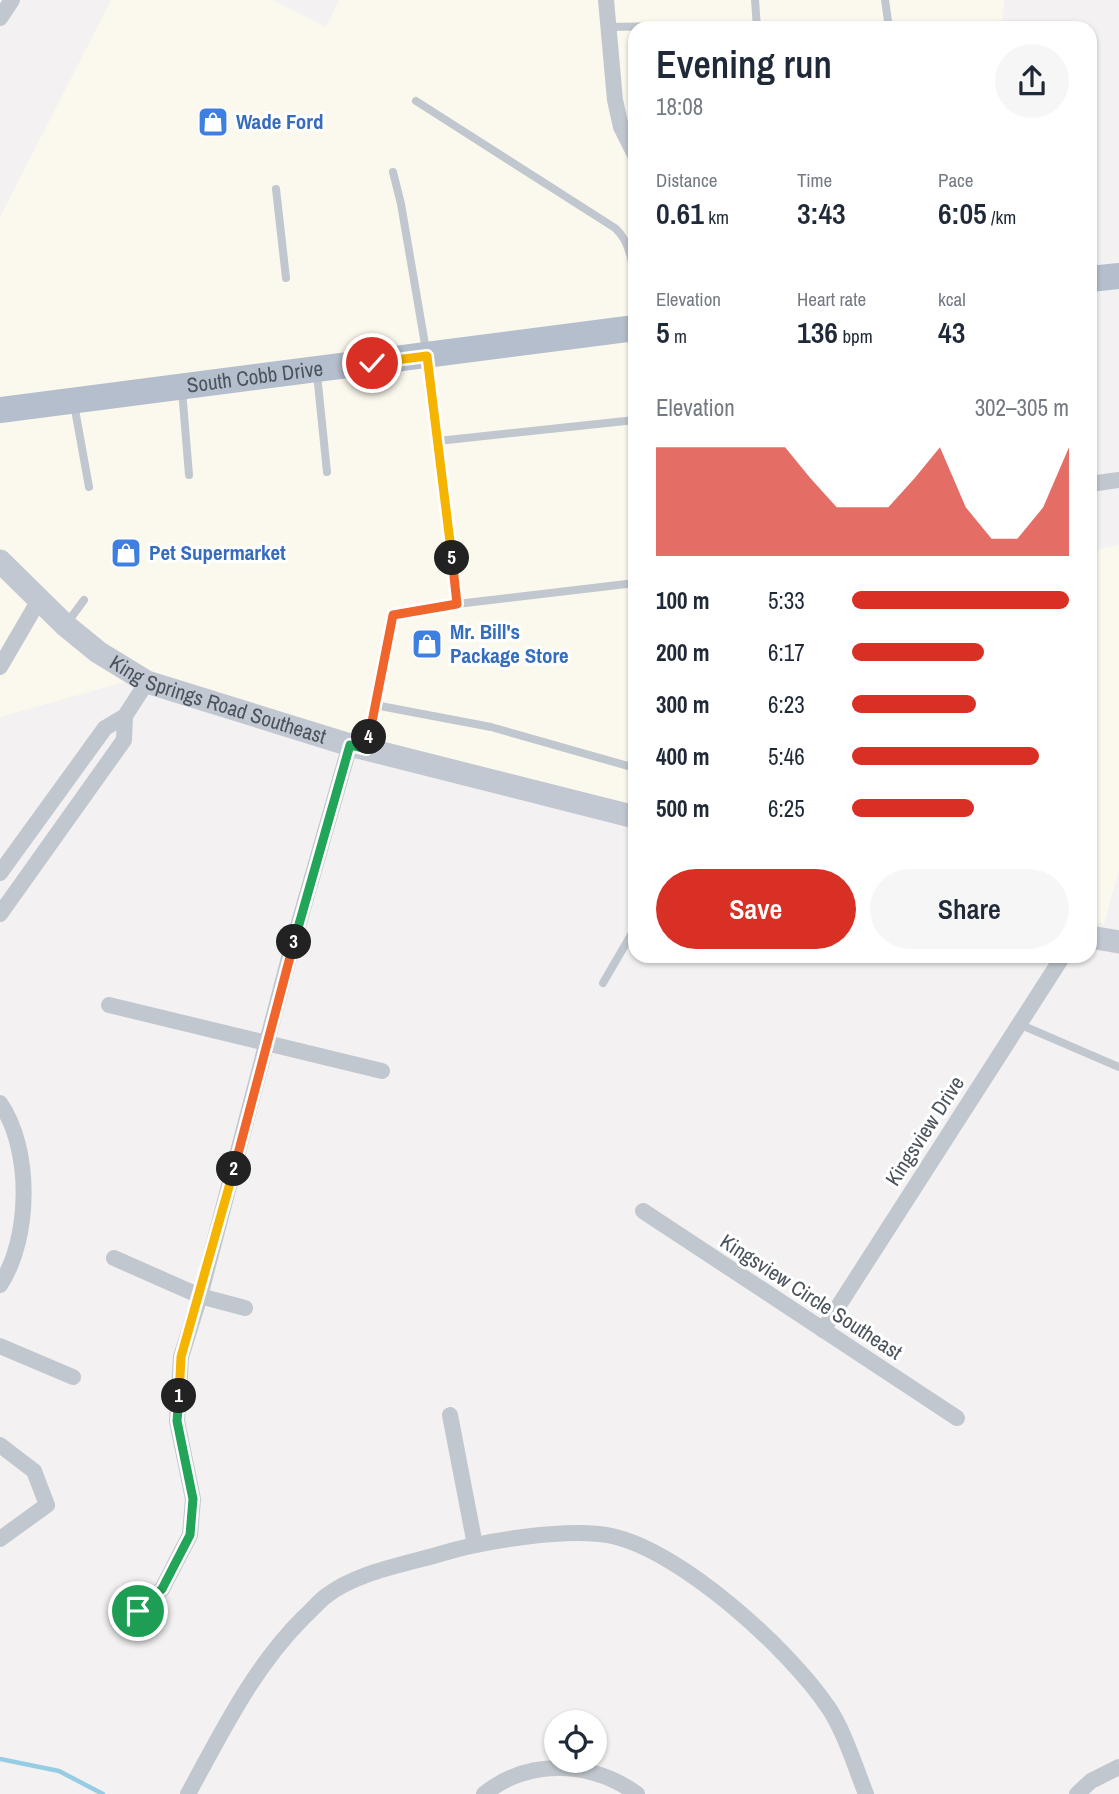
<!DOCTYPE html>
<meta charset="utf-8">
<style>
:root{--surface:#fff;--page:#f6f6f7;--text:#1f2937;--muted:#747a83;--accent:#d93025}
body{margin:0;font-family:"Archivo Narrow",sans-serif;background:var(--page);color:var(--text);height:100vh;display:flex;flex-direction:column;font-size:26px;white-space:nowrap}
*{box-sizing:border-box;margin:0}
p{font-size:23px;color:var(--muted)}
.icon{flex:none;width:38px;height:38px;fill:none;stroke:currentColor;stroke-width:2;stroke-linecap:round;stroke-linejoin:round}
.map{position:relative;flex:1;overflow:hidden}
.panel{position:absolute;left:628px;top:21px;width:469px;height:942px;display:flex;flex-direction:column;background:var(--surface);border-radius:21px;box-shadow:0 2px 5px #0004}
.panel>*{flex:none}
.tools{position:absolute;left:544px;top:1710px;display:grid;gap:14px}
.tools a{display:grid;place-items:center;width:63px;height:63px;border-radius:50%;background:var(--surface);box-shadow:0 2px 5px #0004;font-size:35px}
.pin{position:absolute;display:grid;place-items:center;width:60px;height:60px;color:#fff;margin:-30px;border:4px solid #fff;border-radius:50%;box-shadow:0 2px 7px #0007}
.km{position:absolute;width:35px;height:35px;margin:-18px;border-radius:50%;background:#222;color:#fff;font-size:19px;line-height:35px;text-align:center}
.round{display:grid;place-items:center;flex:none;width:74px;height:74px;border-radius:37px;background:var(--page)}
.summary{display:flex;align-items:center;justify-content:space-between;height:119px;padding:0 28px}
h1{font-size:38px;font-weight:600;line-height:52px}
.figures{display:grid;grid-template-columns:repeat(3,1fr);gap:10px;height:119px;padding:7px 28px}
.figures div{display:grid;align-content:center}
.figures b{font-size:30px;font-weight:600}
.figures small{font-size:19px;font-weight:400}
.figures p{font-size:19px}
.chart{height:196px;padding:14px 28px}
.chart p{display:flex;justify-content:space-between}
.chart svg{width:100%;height:126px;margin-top:7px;fill:var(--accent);opacity:.7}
.button{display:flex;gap:14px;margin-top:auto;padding:14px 28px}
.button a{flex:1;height:80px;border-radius:42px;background:var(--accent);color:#fff;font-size:28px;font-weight:600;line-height:80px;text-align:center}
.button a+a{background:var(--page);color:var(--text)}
ul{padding:0 28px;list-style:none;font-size:23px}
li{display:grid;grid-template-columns:112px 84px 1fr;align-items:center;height:52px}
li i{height:18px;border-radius:9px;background:var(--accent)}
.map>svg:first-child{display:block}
</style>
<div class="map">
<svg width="1119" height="1794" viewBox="0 0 1119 1794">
<rect width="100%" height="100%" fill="#f3f1f1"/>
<!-- commercial -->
<g fill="#fbf8ee">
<polygon points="111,0 272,0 326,27 339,0 1004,0 1002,28 635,28 635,811 139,678 0,717 0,217"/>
<polygon points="1119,545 1119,871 1104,924 1090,920 1090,551"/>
</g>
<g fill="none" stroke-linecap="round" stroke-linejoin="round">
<!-- stream -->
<polyline stroke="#97cde4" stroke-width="4.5" points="0,1759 59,1771 103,1794"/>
<!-- lane -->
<g stroke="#c1c7ce" stroke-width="8">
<polyline points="755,0 757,28"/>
<polyline points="885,0 889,28"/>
<polyline points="609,27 666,26"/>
<path d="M 416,101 L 615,228 C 640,250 632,294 633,325"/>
<polyline points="393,172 401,204 427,356 457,604"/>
<polyline points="276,189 286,278"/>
<polyline points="317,374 327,472"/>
<polyline points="182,390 189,475"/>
<polyline points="74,404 89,487"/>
<polyline points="438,441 635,420"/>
<polyline points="67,623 84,600"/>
<polyline points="375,705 491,727 635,768"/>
<polyline points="367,747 393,615 457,604 635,583"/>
<polyline points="603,983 635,928"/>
<polyline points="1019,1024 1119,1067"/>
</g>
<!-- street -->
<g stroke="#c1c7ce" stroke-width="16">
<polyline points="606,0 615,100 621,127 635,155"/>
<polyline points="0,18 12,0"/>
<polyline points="1090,484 1119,480"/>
<polyline points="0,667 39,600"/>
<polyline points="0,873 105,728 125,716 147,682"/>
<polyline points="0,914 124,740 125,716"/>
<polyline points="109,1005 382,1071"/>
<path d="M 0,1103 C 32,1149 31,1238 0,1285"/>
<polyline points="643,1211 957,1418"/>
<polyline points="114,1258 200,1296 245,1308"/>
<polyline points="823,1330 1063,956"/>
<polyline points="0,1346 73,1377"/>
<polyline points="450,1415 475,1545"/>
<polyline points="0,1445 34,1471 47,1505 0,1539"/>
<polyline points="138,1611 162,1589 190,1535 193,1499 177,1421 181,1357 200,1296 290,954 350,745"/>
<path d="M 188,1794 C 222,1732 253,1668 303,1618 C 311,1611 318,1602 326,1596 C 357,1572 403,1565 440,1554 C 483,1541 568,1527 612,1536 C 681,1551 789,1649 828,1707 C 843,1728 856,1769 866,1794"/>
<path d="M 484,1794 C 529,1758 592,1761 637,1794"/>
<polyline points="1077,1794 1091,1781 1119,1767"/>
</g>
<!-- secondary -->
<g stroke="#c1c8d2" stroke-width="23">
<path id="s1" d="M 0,561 L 65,625 L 98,652 L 147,682 L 350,745 L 635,817"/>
<polyline points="1090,937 1119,942"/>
</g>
<!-- primary -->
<g stroke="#b4becc" stroke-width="26">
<polyline points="1090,279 1119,276"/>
<path id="s2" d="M 0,410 L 635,328"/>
</g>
</g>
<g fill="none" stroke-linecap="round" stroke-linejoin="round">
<!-- split-1 casing -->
<g stroke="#fff" stroke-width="14">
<polyline id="split-1" points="138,1611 162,1589 190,1535 193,1499 177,1421 179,1396"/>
</g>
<!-- split-2 casing -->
<g stroke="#fff" stroke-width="14">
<polyline id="split-2" points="179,1396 181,1357 234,1169"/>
</g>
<!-- split-3 casing -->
<g stroke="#fff" stroke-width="14">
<polyline id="split-3" points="234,1169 294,942"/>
</g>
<!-- split-4 casing -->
<g stroke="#fff" stroke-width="14">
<polyline id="split-4" points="294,942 350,745 366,749 369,737"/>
</g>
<!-- split-5 casing -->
<g stroke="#fff" stroke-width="14">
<polyline id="split-5" points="369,737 393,615 457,604 452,558"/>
</g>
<!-- split-6 casing -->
<g stroke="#fff" stroke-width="14">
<polyline id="split-6" points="372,363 427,356 452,558"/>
</g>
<!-- split-1 -->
<use href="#split-1" stroke="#22a559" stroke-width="9"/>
<!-- split-2 -->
<use href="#split-2" stroke="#f5b400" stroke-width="9"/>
<!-- split-3 -->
<use href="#split-3" stroke="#f0652b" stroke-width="9"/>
<!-- split-4 -->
<use href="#split-4" stroke="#22a559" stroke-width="9"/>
<!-- split-5 -->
<use href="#split-5" stroke="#f0652b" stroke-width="9"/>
<!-- split-6 -->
<use href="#split-6" stroke="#f5b400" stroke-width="9"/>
</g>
<!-- icons -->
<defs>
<g id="shop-square" transform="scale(1.575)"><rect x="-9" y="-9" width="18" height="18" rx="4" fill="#3f7fe0" stroke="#fff"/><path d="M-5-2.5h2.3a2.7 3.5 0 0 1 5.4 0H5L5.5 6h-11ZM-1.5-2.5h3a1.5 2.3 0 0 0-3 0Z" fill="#fff"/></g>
</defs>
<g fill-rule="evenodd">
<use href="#shop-square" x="213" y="122"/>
<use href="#shop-square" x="126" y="553"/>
<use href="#shop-square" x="427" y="644"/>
</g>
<g text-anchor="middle" stroke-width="6" stroke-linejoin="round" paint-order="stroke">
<!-- shop labels -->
<g font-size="21" font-weight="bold" fill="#366cbe" stroke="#fff" text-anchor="start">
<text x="236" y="129">Wade Ford</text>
<text x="149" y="560">Pet Supermarket</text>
<text x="450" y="639">Mr. Bill's<tspan x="450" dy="24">Package Store</tspan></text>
</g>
<!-- street labels -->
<g font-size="21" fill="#4b535d" stroke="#fff">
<text dy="7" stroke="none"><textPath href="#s2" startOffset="257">South Cobb Drive</textPath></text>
<text dy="7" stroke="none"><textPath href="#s1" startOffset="264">King Springs Road Southeast</textPath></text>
<text transform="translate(925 1131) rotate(-57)" y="7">Kingsview Drive</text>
<text transform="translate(811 1297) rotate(33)" y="7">Kingsview Circle Southeast</text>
</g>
</g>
</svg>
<div class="tools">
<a><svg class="icon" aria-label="locate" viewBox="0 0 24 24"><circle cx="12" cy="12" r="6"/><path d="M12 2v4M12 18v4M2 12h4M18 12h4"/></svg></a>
</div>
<div class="pin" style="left:138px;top:1611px;background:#1e9e55"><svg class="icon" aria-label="arrive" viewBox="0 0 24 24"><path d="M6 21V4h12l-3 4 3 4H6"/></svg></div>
<div class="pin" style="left:372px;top:363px;background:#d93025"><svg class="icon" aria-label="check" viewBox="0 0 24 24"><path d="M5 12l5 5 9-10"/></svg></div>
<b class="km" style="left:179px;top:1396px">1</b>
<b class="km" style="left:234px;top:1169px">2</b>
<b class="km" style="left:294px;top:942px">3</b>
<b class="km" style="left:369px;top:737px">4</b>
<b class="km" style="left:452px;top:558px">5</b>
<section class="panel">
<div class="summary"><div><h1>Evening run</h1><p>18:08</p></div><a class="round"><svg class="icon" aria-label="share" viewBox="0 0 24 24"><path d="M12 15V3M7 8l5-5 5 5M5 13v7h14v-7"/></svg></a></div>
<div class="figures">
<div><p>Distance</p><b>0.61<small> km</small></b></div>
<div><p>Time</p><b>3:43</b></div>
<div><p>Pace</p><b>6:05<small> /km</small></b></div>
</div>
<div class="figures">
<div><p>Elevation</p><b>5<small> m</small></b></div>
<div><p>Heart rate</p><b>136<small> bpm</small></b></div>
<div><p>kcal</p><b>43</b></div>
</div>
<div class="chart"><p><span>Elevation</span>302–305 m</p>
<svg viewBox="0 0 160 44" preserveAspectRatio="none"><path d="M0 44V6L10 6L20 6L30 6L40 6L50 6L60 17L70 27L80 27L90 27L100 17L110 6L120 27L130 38L140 38L150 27L160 6V44z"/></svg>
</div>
<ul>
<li><b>100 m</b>5:33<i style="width:100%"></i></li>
<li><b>200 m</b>6:17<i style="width:61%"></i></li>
<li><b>300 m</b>6:23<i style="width:57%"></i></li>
<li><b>400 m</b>5:46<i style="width:86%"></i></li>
<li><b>500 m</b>6:25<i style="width:56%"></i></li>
</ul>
<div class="button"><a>Save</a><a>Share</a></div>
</section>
</div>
